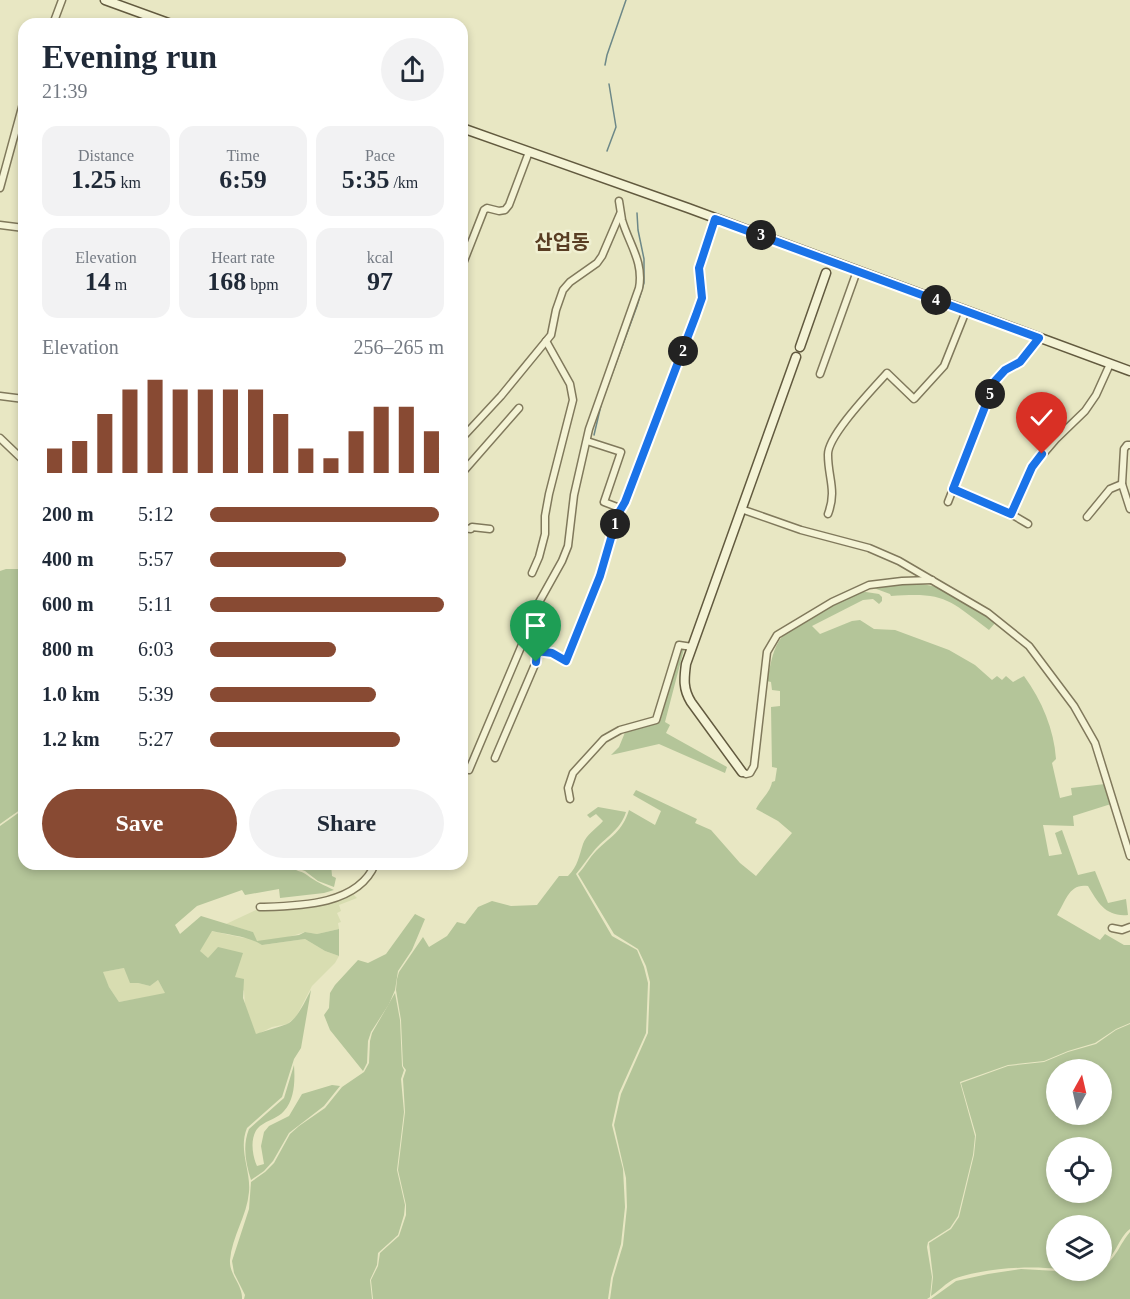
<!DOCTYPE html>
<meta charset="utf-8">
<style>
:root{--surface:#fff;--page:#f2f2f3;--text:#1f2937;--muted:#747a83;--accent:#884a33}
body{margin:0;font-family:"Times New Roman","Noto Sans KR",serif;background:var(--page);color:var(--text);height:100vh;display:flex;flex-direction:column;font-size:22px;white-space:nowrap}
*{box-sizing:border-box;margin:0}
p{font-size:20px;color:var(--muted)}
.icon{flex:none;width:33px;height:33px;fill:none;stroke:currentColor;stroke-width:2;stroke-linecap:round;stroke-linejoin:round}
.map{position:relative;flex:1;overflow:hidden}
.panel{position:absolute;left:18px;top:18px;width:450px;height:852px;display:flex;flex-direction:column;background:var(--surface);border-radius:18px;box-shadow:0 3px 9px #0003}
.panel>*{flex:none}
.needle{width:39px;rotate:8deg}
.buttons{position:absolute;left:1046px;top:1059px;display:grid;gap:12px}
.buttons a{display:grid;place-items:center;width:66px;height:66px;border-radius:50%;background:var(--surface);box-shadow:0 3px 9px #0003;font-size:30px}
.pin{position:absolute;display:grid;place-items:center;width:51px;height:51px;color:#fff;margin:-62px -26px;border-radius:50% 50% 50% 0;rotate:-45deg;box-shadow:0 0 6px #0007}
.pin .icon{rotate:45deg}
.km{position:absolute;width:30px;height:30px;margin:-15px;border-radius:50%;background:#222;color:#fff;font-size:16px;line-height:30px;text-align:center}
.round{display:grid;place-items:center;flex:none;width:63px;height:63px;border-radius:32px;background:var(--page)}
.summary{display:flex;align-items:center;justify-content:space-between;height:102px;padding:0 24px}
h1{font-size:33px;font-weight:700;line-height:45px}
.figures{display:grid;grid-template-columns:repeat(3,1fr);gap:9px;height:102px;padding:6px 24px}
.figures div{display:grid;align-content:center;border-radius:15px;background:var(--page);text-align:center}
.figures b{font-size:26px;font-weight:700}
.figures small{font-size:16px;font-weight:400}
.figures p{font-size:16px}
.chart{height:168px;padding:12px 24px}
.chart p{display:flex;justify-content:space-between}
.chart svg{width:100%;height:108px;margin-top:6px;stroke:var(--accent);stroke-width:6}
.primary-button{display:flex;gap:12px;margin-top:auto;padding:12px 24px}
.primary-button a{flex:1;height:69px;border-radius:36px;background:var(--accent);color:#fff;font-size:24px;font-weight:700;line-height:69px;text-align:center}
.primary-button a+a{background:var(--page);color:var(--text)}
ul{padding:0 24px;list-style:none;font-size:20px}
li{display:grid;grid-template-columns:96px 72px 1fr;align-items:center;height:45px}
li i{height:15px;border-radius:8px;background:var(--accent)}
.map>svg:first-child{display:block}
</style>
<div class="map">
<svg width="1130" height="1299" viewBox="0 0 1130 1299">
<rect width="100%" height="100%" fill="#e8e7c3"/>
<!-- farmland -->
<g fill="#d8ddb1">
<polygon points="352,893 357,898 339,905 341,911 337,913 341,922 338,923 339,929 317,934 305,932 262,945 305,939 325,951 339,956 335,963 312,986 296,1017 287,1024 272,1027 256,1035 245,1005 244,991 234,978 199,952 211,931 244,938 251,938 253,932 226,924 258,909 305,909 323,905"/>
<polygon points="124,968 138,983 150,986 158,980 166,994 119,1002 109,987 102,972"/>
</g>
<!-- green -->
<g fill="#b4c599" fill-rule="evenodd">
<polygon points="6,569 24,569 24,807 0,824 0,571"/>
<path d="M 916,584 C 946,584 973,604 995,623 L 989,630 C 948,599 945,592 891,596 L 890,594 L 871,587 Z"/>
<path d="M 858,592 L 866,592 L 879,594 L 882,597 L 882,601 L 879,604 L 873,599 L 863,600 L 812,626 L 820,634 L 852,621 L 860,620 L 874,629 L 895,630 L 949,650 L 975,665 L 992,680 L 997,676 L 1002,680 L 1006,676 L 1013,682 L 1024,676 C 1042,701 1054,729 1056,759 L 1052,763 L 1060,798 L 1072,795 L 1071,788 L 1105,784 L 1111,804 L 1073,816 L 1074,826 L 1043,825 L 1049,856 L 1062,854 L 1055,833 L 1062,830 L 1078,875 L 1095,871 L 1108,903 L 1126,899 L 1128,915 C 1106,917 1098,903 1088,886 C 1069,883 1066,901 1057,915 L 1100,940 L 1105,934 L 1124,945 L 1130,945 L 1130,1023 L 1116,1029 L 1095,1043 L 1068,1051 L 1044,1061 L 1008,1065 L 960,1082 L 975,1136 L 973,1155 L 958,1216 L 950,1228 L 928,1242 L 927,1247 L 932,1277 L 930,1297 L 927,1299 L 610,1299 L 613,1278 L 623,1245 L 627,1207 L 626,1178 L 614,1125 L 621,1094 L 648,1033 L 650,982 L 646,966 L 638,949 L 614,934 L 578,874 C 585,867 589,858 596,851 C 611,836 622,832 629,810 L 655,825 L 661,811 L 633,795 L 636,790 L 697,819 L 695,823 L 711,830 L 740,863 L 756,876 L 792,833 L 778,821 L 756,809 C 761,799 770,793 772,782 L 775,781 L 777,768 L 772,767 L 771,707 L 780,706 L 780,691 L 772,690 L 771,682 L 767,681 C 770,668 772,652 779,641 C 790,623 839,601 858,592 Z"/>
<polygon points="681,648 684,649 665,722 670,725 666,733 727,767 725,773 659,744 611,755 619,747 626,730 657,722"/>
<path d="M 598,807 L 626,812 C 620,831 605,837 593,852 C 587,859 582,867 576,874 L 612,936 L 637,950 L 644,967 L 648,983 L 646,1033 L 619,1093 L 612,1125 L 623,1169 L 625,1207 L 621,1244 L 611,1278 L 608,1299 L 373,1299 L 371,1280 L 378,1266 L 380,1253 L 399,1236 L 406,1215 L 406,1205 L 398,1170 L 405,1112 L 403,1079 L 406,1070 L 403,1066 L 401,1020 L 396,990 L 397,979 L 399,972 L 423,937 L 429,947 L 447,936 L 457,922 L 465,924 L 478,907 L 492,901 L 511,906 L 537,905 L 559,876 L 568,876 C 578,866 579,856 583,844 C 586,835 597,828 603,821 L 596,814 L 590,818 L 587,815 Z"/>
<path d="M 24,809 L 24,864 L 281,864 L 286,868 L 293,868 C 298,872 302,871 307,875 C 316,882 324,885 334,890 L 324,893 L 280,898 L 279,889 L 245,895 L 242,890 L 197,906 L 175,925 L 180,934 L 201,916 L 253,932 L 257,941 L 299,935 L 305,932 L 317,934 L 339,929 L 339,956 L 325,951 L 305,939 L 262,945 C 248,936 229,935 212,931 L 200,951 L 208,958 L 218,947 L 243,953 L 235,977 L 244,979 L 243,998 L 256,1034 C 264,1031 284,1026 289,1023 C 299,1016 305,1001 311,990 L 301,1048 L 294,1059 L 282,1097 L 247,1128 C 238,1150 251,1170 249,1192 C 247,1216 232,1236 230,1260 C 229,1275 243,1285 242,1299 L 0,1299 L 0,826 ZM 124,968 L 130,983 L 138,983 L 150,986 L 158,980 L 165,993 L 119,1002 L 109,987 L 103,972 Z"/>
<polygon points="284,864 331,864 332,876 336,878 334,887 318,881 305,871"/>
<polygon points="415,914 425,919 412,950 398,971 395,990 389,1004 371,1032 368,1041 367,1063 363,1071 330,1030 324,1015 329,1008 330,993 335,985 358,960 368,963 386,954"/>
<polygon points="395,993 400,1020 402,1066 404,1070 401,1079 404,1112 397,1170 405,1205 404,1215 398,1235 378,1253 377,1265 370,1280 372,1299 244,1299 245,1295 234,1273 232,1261 249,1209 251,1182 265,1172 274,1163 290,1134 299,1126 325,1108 342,1087 364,1072 369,1063 370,1041 372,1033"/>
<path d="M 1130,1024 L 1130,1229 C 1118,1238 1116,1257 1101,1265 L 1101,1226 L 1056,1226 L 1056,1269 C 1031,1265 978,1269 954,1279 C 946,1283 939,1291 931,1296 L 933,1277 L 929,1243 L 951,1229 L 959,1217 L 974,1155 L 976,1135 L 961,1083 L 1008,1066 L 1044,1062 L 1068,1052 L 1096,1044 L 1116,1030 ZM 1056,1070 L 1101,1070 L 1101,1114 L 1056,1114 ZM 1056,1148 L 1101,1148 L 1101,1192 L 1056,1192 Z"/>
<path d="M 294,1065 C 295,1080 295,1099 284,1111 C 278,1118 268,1120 260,1126 C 249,1135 252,1155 257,1166 L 264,1164 L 261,1146 L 264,1132 L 269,1126 L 289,1116 L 302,1094 L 332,1085 L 340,1086 L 324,1106 L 289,1133 L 273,1161 L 264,1171 L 251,1180 C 246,1164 242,1146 249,1129 L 284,1098 Z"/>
<path d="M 1130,1232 L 1130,1299 L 931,1299 L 956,1281 L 988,1274 L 1021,1269 L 1057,1271 L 1101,1270 L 1101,1268 C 1116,1260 1120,1243 1130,1232 Z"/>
</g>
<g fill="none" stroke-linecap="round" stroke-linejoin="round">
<!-- stream -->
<g stroke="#6d8888" stroke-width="1.5">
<polyline points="605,65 607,55 626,0"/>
<polyline points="607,151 616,127 609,84"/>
<polyline points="604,396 637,306 644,283 644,259 638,230 637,213"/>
<polyline points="594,435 602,401"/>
</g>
<!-- street casing -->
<g stroke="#80795c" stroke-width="9">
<g id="street">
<polyline points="53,24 62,0"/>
<polyline points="0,188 24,100"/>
<polyline points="0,225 24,228"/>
<polyline points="462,266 484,210 487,208 499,211 505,210 509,205 529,152"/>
<polyline points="820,374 857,271"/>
<polyline points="0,396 24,399"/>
<polyline points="0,438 24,461"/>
<polyline points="462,438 501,396 551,335 556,310 563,290 570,282 597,263 602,256 620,214"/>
<polyline points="587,441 621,452 604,502 617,507 618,514"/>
<polyline points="1130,445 1127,445 1124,449 1122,484 1130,509"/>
<polyline points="462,473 519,408"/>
<polyline points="953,489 1011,514 1028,524"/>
<polyline points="948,502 995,381 1005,370 1020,361 1039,337"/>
<polyline points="741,509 801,530 869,548 899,561 988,613 1029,646 1074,706 1095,743 1130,856"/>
<path d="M 828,514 C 837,490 828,478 828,455 C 827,436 873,389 887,373 L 914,399 L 944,366 L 966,311"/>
<polyline points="1011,514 1032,467 1056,439 1085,411 1096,395 1110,364"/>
<polyline points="1087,517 1110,489 1122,484"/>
<polyline points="462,528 471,529 472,527 490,529"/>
<polyline points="532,573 539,557 545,534 545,516 549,494 573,400 570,384 546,341"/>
<polyline points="537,651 552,653 566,661 600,575 618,514 625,502 696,315 702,298 699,268 715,219"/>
<path d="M 495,758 L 536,662 L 537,651 L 529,627 L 533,613 L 562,561 L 568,546 L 574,495 L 589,429 L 639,288 C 644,262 629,244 622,220 C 621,214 620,207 619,201"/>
<polyline points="469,770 529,628"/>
<polyline points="742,772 746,774 750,773 754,766 767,652 777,635 832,602 869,585 902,581 932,580"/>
<polyline points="570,799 568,788 573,773 604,739 620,730 656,720 679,645 692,647"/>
<path d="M 260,907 C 297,906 358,906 375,864"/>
<polyline points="1112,928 1122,930 1130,927"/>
</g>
</g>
<!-- secondary casing -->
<g stroke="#625a3f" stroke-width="11">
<g id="secondary">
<polyline points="105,0 171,24"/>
<polyline points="462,128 688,208 1130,371"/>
<polyline points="800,347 826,273"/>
<path d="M 742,772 L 691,702 C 683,689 684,679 686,664 L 796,357"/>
</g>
</g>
<!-- street -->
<use href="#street" stroke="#f4f3d5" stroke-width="6"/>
<!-- secondary -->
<use href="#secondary" stroke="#f4f3d5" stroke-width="8"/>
</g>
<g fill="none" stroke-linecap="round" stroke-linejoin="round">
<!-- route casing -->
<g stroke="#fff" stroke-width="12">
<polyline id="route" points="536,662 537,651 552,653 566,661 600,576 618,514 625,502 696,315 702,298 699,268 715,219 1039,338 1020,362 1005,370 995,381 953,489 1011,514 1032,467 1042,454"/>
</g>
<!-- route -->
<use href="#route" stroke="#1a73e8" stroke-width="8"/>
</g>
<g text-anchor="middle" stroke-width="5" stroke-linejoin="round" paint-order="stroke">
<!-- quarter labels -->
<g font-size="20" font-weight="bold" fill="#593d23" stroke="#f0f0d2">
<text x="562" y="249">산업동</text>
</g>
</g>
</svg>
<div class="buttons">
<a><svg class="needle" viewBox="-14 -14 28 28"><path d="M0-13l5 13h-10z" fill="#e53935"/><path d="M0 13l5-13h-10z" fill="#747a83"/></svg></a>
<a><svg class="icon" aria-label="locate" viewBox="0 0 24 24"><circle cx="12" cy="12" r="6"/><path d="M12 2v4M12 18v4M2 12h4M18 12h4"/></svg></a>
<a><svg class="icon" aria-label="layers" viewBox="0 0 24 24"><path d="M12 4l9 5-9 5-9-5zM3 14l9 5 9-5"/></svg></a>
</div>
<div class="pin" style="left:536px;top:662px;background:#1e9e55"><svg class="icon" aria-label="arrive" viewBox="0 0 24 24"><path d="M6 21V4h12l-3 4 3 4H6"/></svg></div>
<div class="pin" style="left:1042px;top:454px;background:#d93025"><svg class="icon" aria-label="check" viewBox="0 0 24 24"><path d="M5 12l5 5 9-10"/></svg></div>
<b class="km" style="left:615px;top:524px">1</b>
<b class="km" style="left:683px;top:351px">2</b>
<b class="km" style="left:761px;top:235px">3</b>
<b class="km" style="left:936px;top:300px">4</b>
<b class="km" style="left:990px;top:394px">5</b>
<section class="panel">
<div class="summary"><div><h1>Evening run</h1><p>21:39</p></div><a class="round"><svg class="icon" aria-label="share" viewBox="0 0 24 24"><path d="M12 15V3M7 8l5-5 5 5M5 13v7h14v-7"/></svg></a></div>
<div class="figures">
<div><p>Distance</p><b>1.25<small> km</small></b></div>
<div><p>Time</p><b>6:59</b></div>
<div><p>Pace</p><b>5:35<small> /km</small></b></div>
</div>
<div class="figures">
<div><p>Elevation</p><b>14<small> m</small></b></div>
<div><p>Heart rate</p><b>168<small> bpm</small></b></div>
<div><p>kcal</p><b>97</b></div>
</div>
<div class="chart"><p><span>Elevation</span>256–265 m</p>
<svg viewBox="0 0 160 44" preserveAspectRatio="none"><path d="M5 44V34M15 44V31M25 44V20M35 44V10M45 44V6M55 44V10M65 44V10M75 44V10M85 44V10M95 44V20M105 44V34M115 44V38M125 44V27M135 44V17M145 44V17M155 44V27"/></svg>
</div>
<ul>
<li><b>200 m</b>5:12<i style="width:98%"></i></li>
<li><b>400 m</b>5:57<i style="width:58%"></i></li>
<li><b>600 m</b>5:11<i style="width:100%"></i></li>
<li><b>800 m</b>6:03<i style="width:54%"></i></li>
<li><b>1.0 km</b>5:39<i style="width:71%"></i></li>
<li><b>1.2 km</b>5:27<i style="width:81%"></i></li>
</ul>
<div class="primary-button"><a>Save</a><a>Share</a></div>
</section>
</div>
